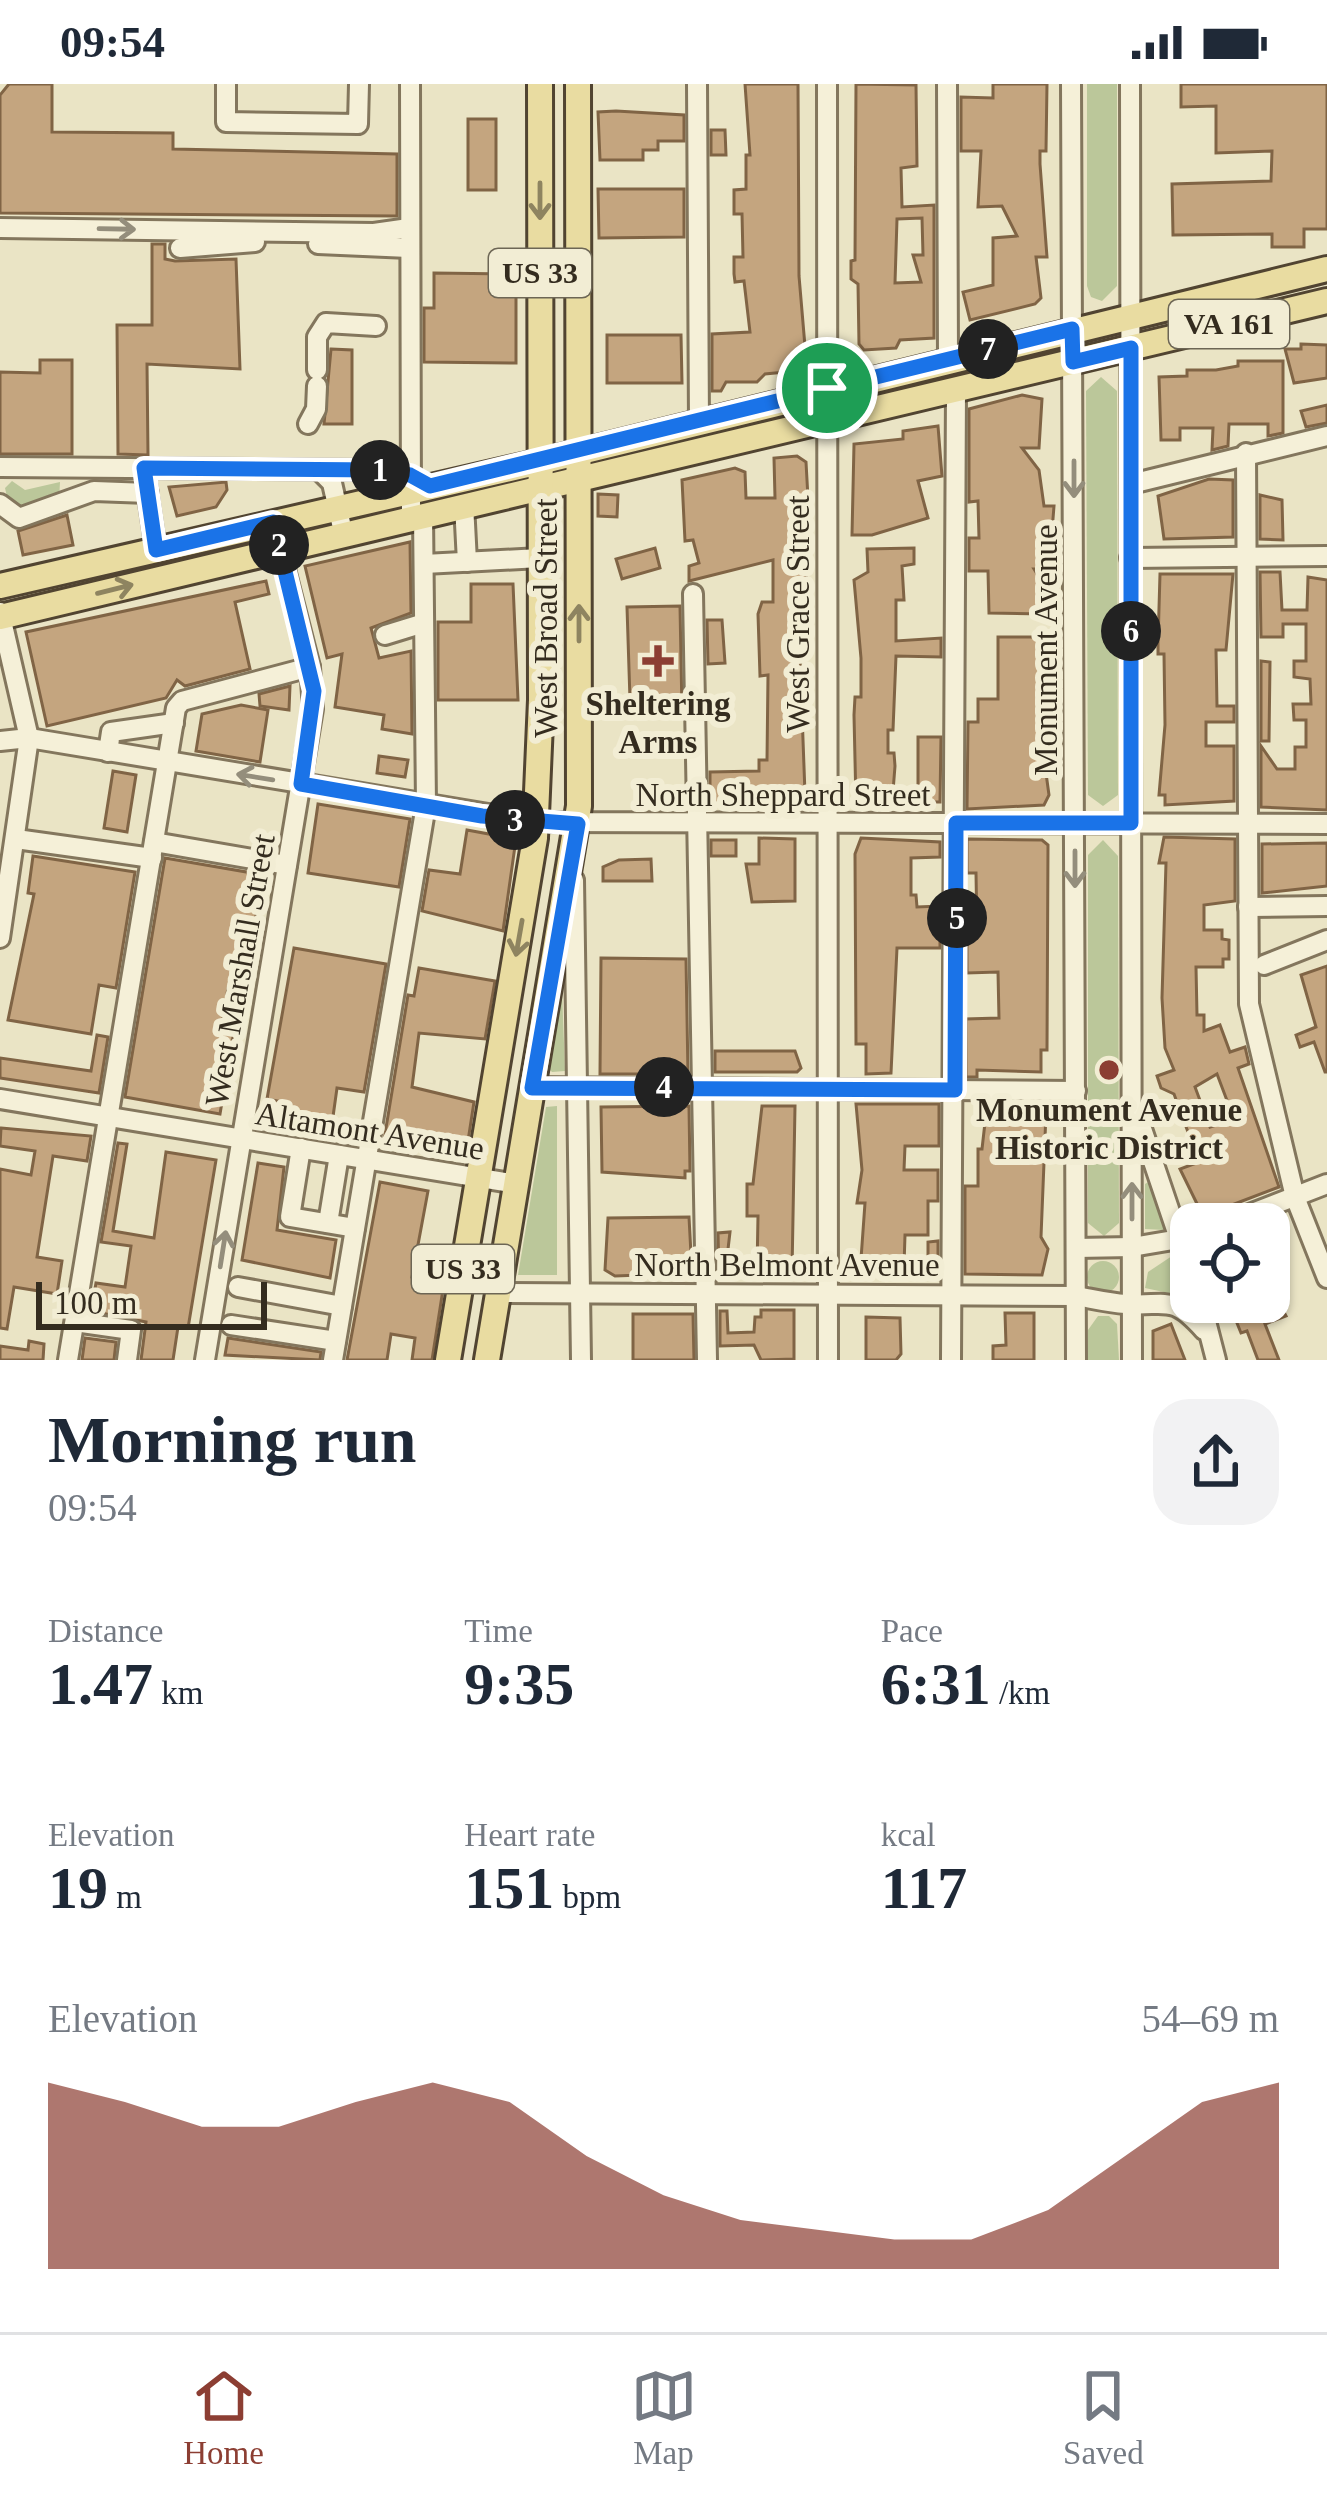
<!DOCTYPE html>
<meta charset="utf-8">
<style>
:root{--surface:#fff;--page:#f2f2f3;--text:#1f2937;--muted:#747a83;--line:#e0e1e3;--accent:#8c3e33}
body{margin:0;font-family:Georgia,serif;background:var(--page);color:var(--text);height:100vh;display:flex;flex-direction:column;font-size:45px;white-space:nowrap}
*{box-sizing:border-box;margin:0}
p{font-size:39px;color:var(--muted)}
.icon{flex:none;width:66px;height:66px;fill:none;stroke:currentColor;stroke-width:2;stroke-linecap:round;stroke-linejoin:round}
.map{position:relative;height:1276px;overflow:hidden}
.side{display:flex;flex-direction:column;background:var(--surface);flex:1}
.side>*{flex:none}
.fabs{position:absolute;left:1170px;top:1119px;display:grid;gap:24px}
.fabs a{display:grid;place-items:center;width:120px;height:120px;border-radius:24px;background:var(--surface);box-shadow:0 3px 9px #0004;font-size:60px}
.scale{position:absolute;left:36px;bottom:30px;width:231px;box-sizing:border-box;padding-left:12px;border:6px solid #342c1f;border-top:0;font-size:33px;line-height:42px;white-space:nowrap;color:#342c1f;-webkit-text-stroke:9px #f2edd4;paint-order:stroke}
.pin{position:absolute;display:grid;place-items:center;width:102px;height:102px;color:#fff;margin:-51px;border:6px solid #fff;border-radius:50%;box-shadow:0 3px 12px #0007}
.km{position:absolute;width:60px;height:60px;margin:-30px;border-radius:50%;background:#222;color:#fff;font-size:33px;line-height:60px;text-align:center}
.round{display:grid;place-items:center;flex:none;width:126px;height:126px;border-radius:36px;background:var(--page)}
.summary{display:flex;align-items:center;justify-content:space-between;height:204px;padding:0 48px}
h1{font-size:66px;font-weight:800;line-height:90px}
.metrics{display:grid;grid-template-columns:repeat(3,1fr);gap:18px;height:204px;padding:12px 48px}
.metrics div{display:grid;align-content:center}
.metrics b{font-size:60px;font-weight:800}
.metrics small{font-size:33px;font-weight:400}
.metrics p{font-size:33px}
.chart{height:336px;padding:24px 48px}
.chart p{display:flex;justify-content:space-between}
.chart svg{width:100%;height:216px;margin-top:12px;fill:var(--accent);opacity:.7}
.status{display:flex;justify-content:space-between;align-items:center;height:84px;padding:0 60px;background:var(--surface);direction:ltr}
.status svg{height:33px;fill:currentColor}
.dock{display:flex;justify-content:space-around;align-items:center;height:168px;border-top:3px solid var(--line);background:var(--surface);font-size:33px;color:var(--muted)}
.dock a{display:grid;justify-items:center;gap:6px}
.dock .selected{color:var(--accent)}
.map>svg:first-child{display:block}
</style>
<div class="status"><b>09:54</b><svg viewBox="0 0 49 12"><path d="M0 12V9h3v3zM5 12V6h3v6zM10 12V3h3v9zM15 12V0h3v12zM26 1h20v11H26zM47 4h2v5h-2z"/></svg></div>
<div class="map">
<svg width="1327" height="1276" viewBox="0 0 1327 1276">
<rect width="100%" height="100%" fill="#eae4c5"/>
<!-- green -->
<g fill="#bbc79a">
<polygon points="1087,0 1117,0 1117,202 1102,217 1091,213 1087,202"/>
<polygon points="1101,293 1117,307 1118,711 1103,722 1088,711 1086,307"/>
<polygon points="12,397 25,406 60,398 59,416 25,428 8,417 5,404"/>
<polygon points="1103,756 1118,772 1119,1139 1104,1152 1088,1139 1088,771"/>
<polygon points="562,905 565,987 552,988 549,985"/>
<polygon points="557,1022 557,1191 518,1191 546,1023"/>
<polygon points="1150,1097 1154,1100 1164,1146 1145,1145 1145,1100"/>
<polygon points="1172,1172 1190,1209 1187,1213 1145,1204 1148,1188"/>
<circle cx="1103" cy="1193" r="16"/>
<polygon points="1098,1232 1109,1232 1117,1240 1119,1276 1088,1276 1088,1246"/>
</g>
<!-- building -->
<g fill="#c4a57f" stroke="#806445" stroke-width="3" fill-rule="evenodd">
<polygon points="9,0 52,0 52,48 173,49 173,65 397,70 397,132 0,129 0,11"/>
<polygon points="745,0 798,0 799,192 807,286 765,290 757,298 726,298 721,307 712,307 712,250 750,248 744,197 735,198 734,190 734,173 743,173 742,130 734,130 734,106 746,105 746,71 750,71"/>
<path d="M 856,0 L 916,1 L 917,82 L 901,84 L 902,123 L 934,121 L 934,254 L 900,256 L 896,264 L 864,266 L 859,260 L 858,200 L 851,195 L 851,177 L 855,176 ZM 922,134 L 923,171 L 913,171 L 921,198 L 895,199 L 897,135 Z"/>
<polygon points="993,0 1047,0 1046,67 1040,67 1040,80 1047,173 1036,173 1041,214 1035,220 970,236 963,208 993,201 993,154 1017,152 1002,122 978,123 981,67 961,67 961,13 993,14"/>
<polygon points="1181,0 1327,0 1327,145 1304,145 1304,163 1272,163 1272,150 1173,151 1172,100 1271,97 1272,67 1216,69 1216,22 1181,23"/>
<polygon points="616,27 684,31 684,57 658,57 658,66 643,66 643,76 600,76 598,28"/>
<rect x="468" y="35" width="28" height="71"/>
<polygon points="711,46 725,46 726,71 711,71"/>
<polygon points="598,105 684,105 684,153 599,154"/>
<polygon points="152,160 165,160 165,175 175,177 236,175 240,285 147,280 148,371 118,370 117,241 152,241"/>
<polygon points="434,189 516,190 516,279 424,278 424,224 434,224"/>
<polygon points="607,251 681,251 682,299 607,299"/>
<polygon points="1301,260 1327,261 1327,294 1294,299 1285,265 1301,265"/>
<polygon points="331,265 352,266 352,340 324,340"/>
<polygon points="40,276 72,276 72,370 0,370 0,288 40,289"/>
<polygon points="1238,277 1283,277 1283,349 1268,352 1268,340 1229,340 1228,362 1212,366 1213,344 1180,344 1180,356 1161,356 1159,293 1187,292 1187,286 1216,286 1238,282"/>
<polygon points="1022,311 1042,315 1039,364 1022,364 1039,386 1044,422 1054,422 1049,485 1034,485 1050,511 1043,530 989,529 988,487 969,487 969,454 979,454 978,417 969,418 969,325"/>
<polygon points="1327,321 1327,339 1306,343 1301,327"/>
<polygon points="938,342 942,392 918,397 928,434 872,451 852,451 854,360 903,355 903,347"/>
<polygon points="797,372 806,378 809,432 798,433 806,466 807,530 801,529 799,547 805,710 800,710 800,719 710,719 710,688 759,687 759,676 767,676 768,591 760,592 758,530 762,518 773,518 773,476 689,497 689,482 699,479 693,456 685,457 682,396 735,384 745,388 746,414 775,414 774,374"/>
<polygon points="1209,395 1233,396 1233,453 1164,455 1158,412"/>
<polygon points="226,398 227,406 216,423 177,432 169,403"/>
<polygon points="598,410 618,411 617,433 598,432"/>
<polygon points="1260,411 1282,416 1283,456 1260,455"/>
<polygon points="67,431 73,461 23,471 18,447"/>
<polygon points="410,458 411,529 371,544 379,574 411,567 412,650 382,645 384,631 335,623 342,570 327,574 305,482"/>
<polygon points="655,464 660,484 622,495 616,475"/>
<polygon points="914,464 914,480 902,482 904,516 896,516 896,557 941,554 941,573 896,572 893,646 888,646 888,669 894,669 895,682 892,720 856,720 854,631 855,613 861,613 861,574 854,496 868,488 867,465"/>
<polygon points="1260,488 1280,488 1282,526 1307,526 1308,493 1327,496 1327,726 1261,723 1261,662 1277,685 1295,685 1295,663 1306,663 1306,636 1294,636 1293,620 1311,620 1310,595 1294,593 1294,577 1306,577 1306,540 1283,540 1283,553 1261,553"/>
<polygon points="1160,490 1233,490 1226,566 1216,566 1217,622 1234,622 1234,638 1206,638 1206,662 1234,662 1234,717 1165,721 1165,711 1159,711 1165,641 1164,570 1158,570 1158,559"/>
<polygon points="266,497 269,510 235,518 250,585 185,602 177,596 166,614 47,642 26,548"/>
<polygon points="471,500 513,500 518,616 438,616 438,538 471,538"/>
<polygon points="680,522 682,628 643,628 635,634 623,622 630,616 627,523"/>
<polygon points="707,536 722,536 725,579 708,580"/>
<polygon points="998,553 1050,553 1042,660 1049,711 1044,721 967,725 968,638 978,638 978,615 998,615"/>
<polygon points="1261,577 1270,578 1269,657 1261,657"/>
<polygon points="290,602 289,626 260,622 259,610"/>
<polygon points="241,621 268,626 260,678 196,667 202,630"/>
<polygon points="918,653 941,653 940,718 920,718 918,712"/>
<polygon points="379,672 408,676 405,693 377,689"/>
<polygon points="113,687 136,691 127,748 104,744"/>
<polygon points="318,720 410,735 399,803 308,789"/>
<polygon points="467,746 516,755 503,847 422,827 429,786 460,790"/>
<path d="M 1164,753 L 1235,755 L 1235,817 L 1204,821 L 1204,846 L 1222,846 L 1222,855 L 1229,856 L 1229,875 L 1223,875 L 1223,883 L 1196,883 L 1197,931 L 1204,931 L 1204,947 L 1220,941 L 1230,968 L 1245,963 L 1249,980 L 1238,984 L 1279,1103 L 1203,1132 L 1180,1085 L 1199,1078 L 1174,1010 L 1161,1004 L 1157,992 L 1174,986 L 1165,964 L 1162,914 L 1166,779 L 1159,779 ZM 1217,990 L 1234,1035 L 1210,1043 L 1195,1003 Z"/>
<polygon points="759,754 795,755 795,817 752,818 746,780 759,780"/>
<polygon points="861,754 940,758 940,773 911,774 911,811 916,811 917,823 940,822 940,864 897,864 891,989 866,990 866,960 856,960 855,770"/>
<polygon points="967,755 1042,756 1048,761 1047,966 1041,966 1041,988 977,986 977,993 966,993 966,935 999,934 998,888 967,889 967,849 977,849 976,789 967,789"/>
<rect x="711" y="756" width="25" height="16"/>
<polygon points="1327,759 1327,802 1262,809 1262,760"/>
<polygon points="33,772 135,788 116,904 99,901 91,950 8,936 34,810 28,809"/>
<polygon points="165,774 264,791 241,907 228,904 223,933 236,935 220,1030 125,1013"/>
<polygon points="651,775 652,797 603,797 603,783 619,776"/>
<polygon points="294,864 386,880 364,1008 337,1004 331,1047 279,1040 282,1018 267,1015"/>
<polygon points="601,874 686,875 688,990 600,990"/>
<polygon points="1327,882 1327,988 1325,988 1314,958 1300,963 1296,951 1316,943 1301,891"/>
<polygon points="419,884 495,897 485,955 419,949 412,1003 474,1018 466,1070 384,1056 408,911 414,912"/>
<polygon points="97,951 108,953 99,1009 0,994 0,974 91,987"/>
<polygon points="715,967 795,967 801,984 797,988 715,988"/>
<polygon points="856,1020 939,1020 939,1062 905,1062 904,1086 938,1086 938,1117 928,1117 928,1151 905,1151 904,1182 894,1182 894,1189 860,1189 865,1119 857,1119 862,1086"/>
<polygon points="987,1021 1041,1021 1046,1029 1041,1153 1048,1165 1042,1191 965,1190 965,1102 978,1102 978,1065 982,1065"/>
<polygon points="689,1022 690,1087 685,1087 685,1094 602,1088 601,1023"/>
<polygon points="762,1022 795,1022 792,1188 757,1186 758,1132 747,1132 747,1100 753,1100"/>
<polygon points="1,1044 91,1052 87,1077 53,1072 37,1173 62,1177 57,1210 14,1203 7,1245 0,1244 0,1085 31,1091 35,1067 0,1062"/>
<polygon points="118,1059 127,1060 113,1147 154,1154 166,1068 216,1076 188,1244 178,1243 173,1276 141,1276 146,1238 91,1227 96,1199 125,1203 131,1162 101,1158"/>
<polygon points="258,1079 284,1083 277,1146 336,1156 330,1194 242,1176"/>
<polygon points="380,1098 428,1107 412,1193 444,1199 432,1276 412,1276 415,1254 391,1250 387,1276 347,1276"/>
<polygon points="689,1133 692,1189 615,1192 605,1186 608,1134"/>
<polygon points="730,1148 725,1191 719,1191 718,1149"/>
<polygon points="938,1157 938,1188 928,1188 928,1158"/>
<polygon points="1278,1217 1286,1232 1265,1240 1279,1276 1258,1276 1247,1247 1241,1249 1235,1234"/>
<polygon points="761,1226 794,1226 794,1275 761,1276 754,1261 720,1262 720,1227 727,1227 728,1249 754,1248 755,1233 761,1233"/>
<polygon points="1005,1229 1034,1229 1034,1276 993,1276 993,1262 1006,1261"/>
<polygon points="633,1230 693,1230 694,1276 633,1276"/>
<polygon points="866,1233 900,1234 901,1270 896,1276 866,1276"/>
<polygon points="1171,1240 1185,1276 1153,1276 1153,1247"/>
<polygon points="85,1254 116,1258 114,1276 82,1276"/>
<polygon points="228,1254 321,1268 320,1276 225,1271"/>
<polygon points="29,1257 44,1260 43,1276 0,1276 0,1262 28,1266"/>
</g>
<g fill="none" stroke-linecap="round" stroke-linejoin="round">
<!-- minor casing -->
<g stroke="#83765d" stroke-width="24">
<g id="minor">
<polyline points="226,0 226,38 358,40 359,0"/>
<polyline points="410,0 411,432"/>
<polyline points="697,0 699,339"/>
<polyline points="827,0 828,1276"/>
<polyline points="947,0 948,275"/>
<polyline points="1071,0 1076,1276"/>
<polyline points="1130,0 1132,1276"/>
<polyline points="0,144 374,149 409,144"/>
<polyline points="318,160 409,164"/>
<polyline points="180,164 255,158"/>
<polyline points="317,286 317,253 326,239 376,242"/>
<polyline points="308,340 316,325 317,302"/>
<polyline points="1246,369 1249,920 1295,1113 1327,1194"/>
<polyline points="0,383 379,386 431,402"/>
<polyline points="319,386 332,399 343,448"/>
<polyline points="146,399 156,466"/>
<polyline points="1131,400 1327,352"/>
<polyline points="0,420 19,434 94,407 148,409"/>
<polyline points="464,420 467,478"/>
<polyline points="1130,474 1327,472"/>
<polyline points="424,480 540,474"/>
<polyline points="693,510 707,1276"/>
<polyline points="0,528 29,654 0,854"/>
<polyline points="385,551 424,539"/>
<polyline points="0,657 29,654 536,738 1327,740"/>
<polyline points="108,668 111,648 174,639"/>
<polyline points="16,755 152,774"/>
<polyline points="154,758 287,781"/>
<polyline points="574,796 581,1276"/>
<polyline points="1248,823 1327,822"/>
<polyline points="1264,881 1327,856"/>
<polyline points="533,1003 1076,1007"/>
<polyline points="0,1015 517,1100"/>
<polyline points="1137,1030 1191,1190"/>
<polyline points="301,1064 290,1133 355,1144"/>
<polyline points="328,1139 339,1071"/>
<polyline points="1224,1140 1327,1100"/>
<polyline points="1076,1164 1132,1163 1191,1153"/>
<polyline points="238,1203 342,1222"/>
<path d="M 498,1209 L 1076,1212 C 1093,1215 1109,1219 1126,1220 C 1166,1223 1171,1209 1204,1246"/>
<polyline points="1201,1218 1216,1276"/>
<polyline points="75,1238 131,1246 127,1276"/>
<polyline points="231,1241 336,1257"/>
<polyline points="68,1276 176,624 182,617 310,583"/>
<polyline points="205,1276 313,625 310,583 277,454"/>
<polyline points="333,1276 426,721 423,430"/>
<polyline points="951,1276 956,306"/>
</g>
</g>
<!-- major casing -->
<g stroke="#514431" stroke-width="30">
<g id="major">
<polyline points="0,502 540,378 1327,185"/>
<polyline points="0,533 1327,217"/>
<polyline points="448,1276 535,754 541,616 540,0"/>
<polyline points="487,1276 579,722 578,0"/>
</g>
</g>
<!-- minor -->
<use href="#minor" stroke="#f5f0d8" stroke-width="18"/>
<!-- major -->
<use href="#major" stroke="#e9dca1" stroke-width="24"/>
</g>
<!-- one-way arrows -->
<defs><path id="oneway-shaft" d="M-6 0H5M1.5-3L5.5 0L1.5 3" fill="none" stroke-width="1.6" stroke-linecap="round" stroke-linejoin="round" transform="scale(3)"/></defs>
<g stroke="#8e8460">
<use href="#oneway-shaft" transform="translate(540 117) rotate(90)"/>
<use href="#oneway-shaft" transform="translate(115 505) rotate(-14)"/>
<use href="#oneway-shaft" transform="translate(579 539) rotate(-90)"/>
<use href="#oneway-shaft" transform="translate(519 854) rotate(100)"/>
</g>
<g stroke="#948e7c">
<use href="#oneway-shaft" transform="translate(117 145) rotate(1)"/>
<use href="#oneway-shaft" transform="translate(1074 395) rotate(90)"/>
<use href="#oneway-shaft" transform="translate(255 693) rotate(-171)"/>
<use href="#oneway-shaft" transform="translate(1075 785) rotate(90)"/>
<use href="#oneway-shaft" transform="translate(1132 1117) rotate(-90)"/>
<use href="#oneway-shaft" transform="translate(223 1165) rotate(-81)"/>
</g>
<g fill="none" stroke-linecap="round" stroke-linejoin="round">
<!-- route casing -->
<g stroke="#fff" stroke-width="24">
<polygon id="route" points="1072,245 1073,278 1131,264 1131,739 956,739 955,1006 532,1004 578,740 482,732 301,700 314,607 273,438 156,466 144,384 380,386 410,391 430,402"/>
</g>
<!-- route -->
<use href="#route" stroke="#1a73e8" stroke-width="15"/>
</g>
<!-- markers -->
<g fill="#8c3e33" stroke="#f2edd4" stroke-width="4.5">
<path d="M652 559h12v12h12v12h-12v12h-12v-12h-12v-12h12z"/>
<circle cx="1109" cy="986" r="12"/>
</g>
<g text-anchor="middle" stroke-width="12" stroke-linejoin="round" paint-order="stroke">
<!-- shield labels -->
<g fill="#f2edd4" stroke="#6d6655" stroke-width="3">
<rect x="489" y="165" width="102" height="48" rx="9"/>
<rect x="1169" y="216" width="120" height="48" rx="9"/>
<rect x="412" y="1161" width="102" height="48" rx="9"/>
</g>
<g font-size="30" font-weight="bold" fill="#342c1f">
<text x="540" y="199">US 33</text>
<text x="1229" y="250">VA 161</text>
<text x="463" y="1195">US 33</text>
</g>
<!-- street labels -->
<g font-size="33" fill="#342c1f" stroke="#f2edd4">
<text transform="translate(797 530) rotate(-90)" y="12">West Grace Street</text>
<text transform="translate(545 534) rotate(-90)" y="12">West Broad Street</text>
<text transform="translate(1045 566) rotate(-90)" y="12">Monument Avenue</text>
<text x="783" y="722">North Sheppard Street</text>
<text transform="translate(239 886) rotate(-80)" y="12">West Marshall Street</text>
<text transform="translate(370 1046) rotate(9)" y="12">Altamont Avenue</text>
<text x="787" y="1192">North Belmont Avenue</text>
</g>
<!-- poi labels -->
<g font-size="33" font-weight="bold" fill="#342c1f" stroke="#f2edd4">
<text x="658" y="631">Sheltering<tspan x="658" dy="38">Arms</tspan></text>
<text x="1109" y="1037">Monument Avenue<tspan x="1109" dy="38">Historic District</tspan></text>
</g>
</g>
</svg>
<div class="fabs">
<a><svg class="icon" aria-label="locate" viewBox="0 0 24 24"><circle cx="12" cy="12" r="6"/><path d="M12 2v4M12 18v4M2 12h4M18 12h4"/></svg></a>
</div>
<div class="scale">100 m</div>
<div class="pin" style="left:827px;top:304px;background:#1e9e55"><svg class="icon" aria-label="arrive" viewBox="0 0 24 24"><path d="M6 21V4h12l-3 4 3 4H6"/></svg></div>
<b class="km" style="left:380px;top:386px">1</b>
<b class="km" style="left:279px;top:461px">2</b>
<b class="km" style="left:515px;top:736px">3</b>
<b class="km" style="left:664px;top:1003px">4</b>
<b class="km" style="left:957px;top:834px">5</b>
<b class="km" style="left:1131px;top:547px">6</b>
<b class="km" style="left:988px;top:265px">7</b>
</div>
<section class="side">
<div class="summary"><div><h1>Morning run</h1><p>09:54</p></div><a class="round"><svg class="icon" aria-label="share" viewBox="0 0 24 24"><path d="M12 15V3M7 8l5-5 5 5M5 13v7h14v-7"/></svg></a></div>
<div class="metrics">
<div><p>Distance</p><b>1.47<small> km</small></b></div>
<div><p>Time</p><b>9:35</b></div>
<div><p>Pace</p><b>6:31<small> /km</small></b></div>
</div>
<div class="metrics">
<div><p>Elevation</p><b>19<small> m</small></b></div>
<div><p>Heart rate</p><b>151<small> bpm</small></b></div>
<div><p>kcal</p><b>117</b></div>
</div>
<div class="chart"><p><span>Elevation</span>54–69 m</p>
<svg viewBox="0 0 160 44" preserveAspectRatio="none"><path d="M0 44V6L10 10L20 15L30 15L40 10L50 6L60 10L70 21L80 29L90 34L100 36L110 38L120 38L130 32L140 21L150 10L160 6V44z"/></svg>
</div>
</section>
<nav class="dock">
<a class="selected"><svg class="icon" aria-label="home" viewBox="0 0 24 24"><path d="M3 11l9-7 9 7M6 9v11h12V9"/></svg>Home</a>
<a><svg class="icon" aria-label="map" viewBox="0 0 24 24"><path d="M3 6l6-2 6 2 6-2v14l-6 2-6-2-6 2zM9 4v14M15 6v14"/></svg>Map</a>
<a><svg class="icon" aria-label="saved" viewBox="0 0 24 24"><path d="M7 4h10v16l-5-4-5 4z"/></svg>Saved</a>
</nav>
